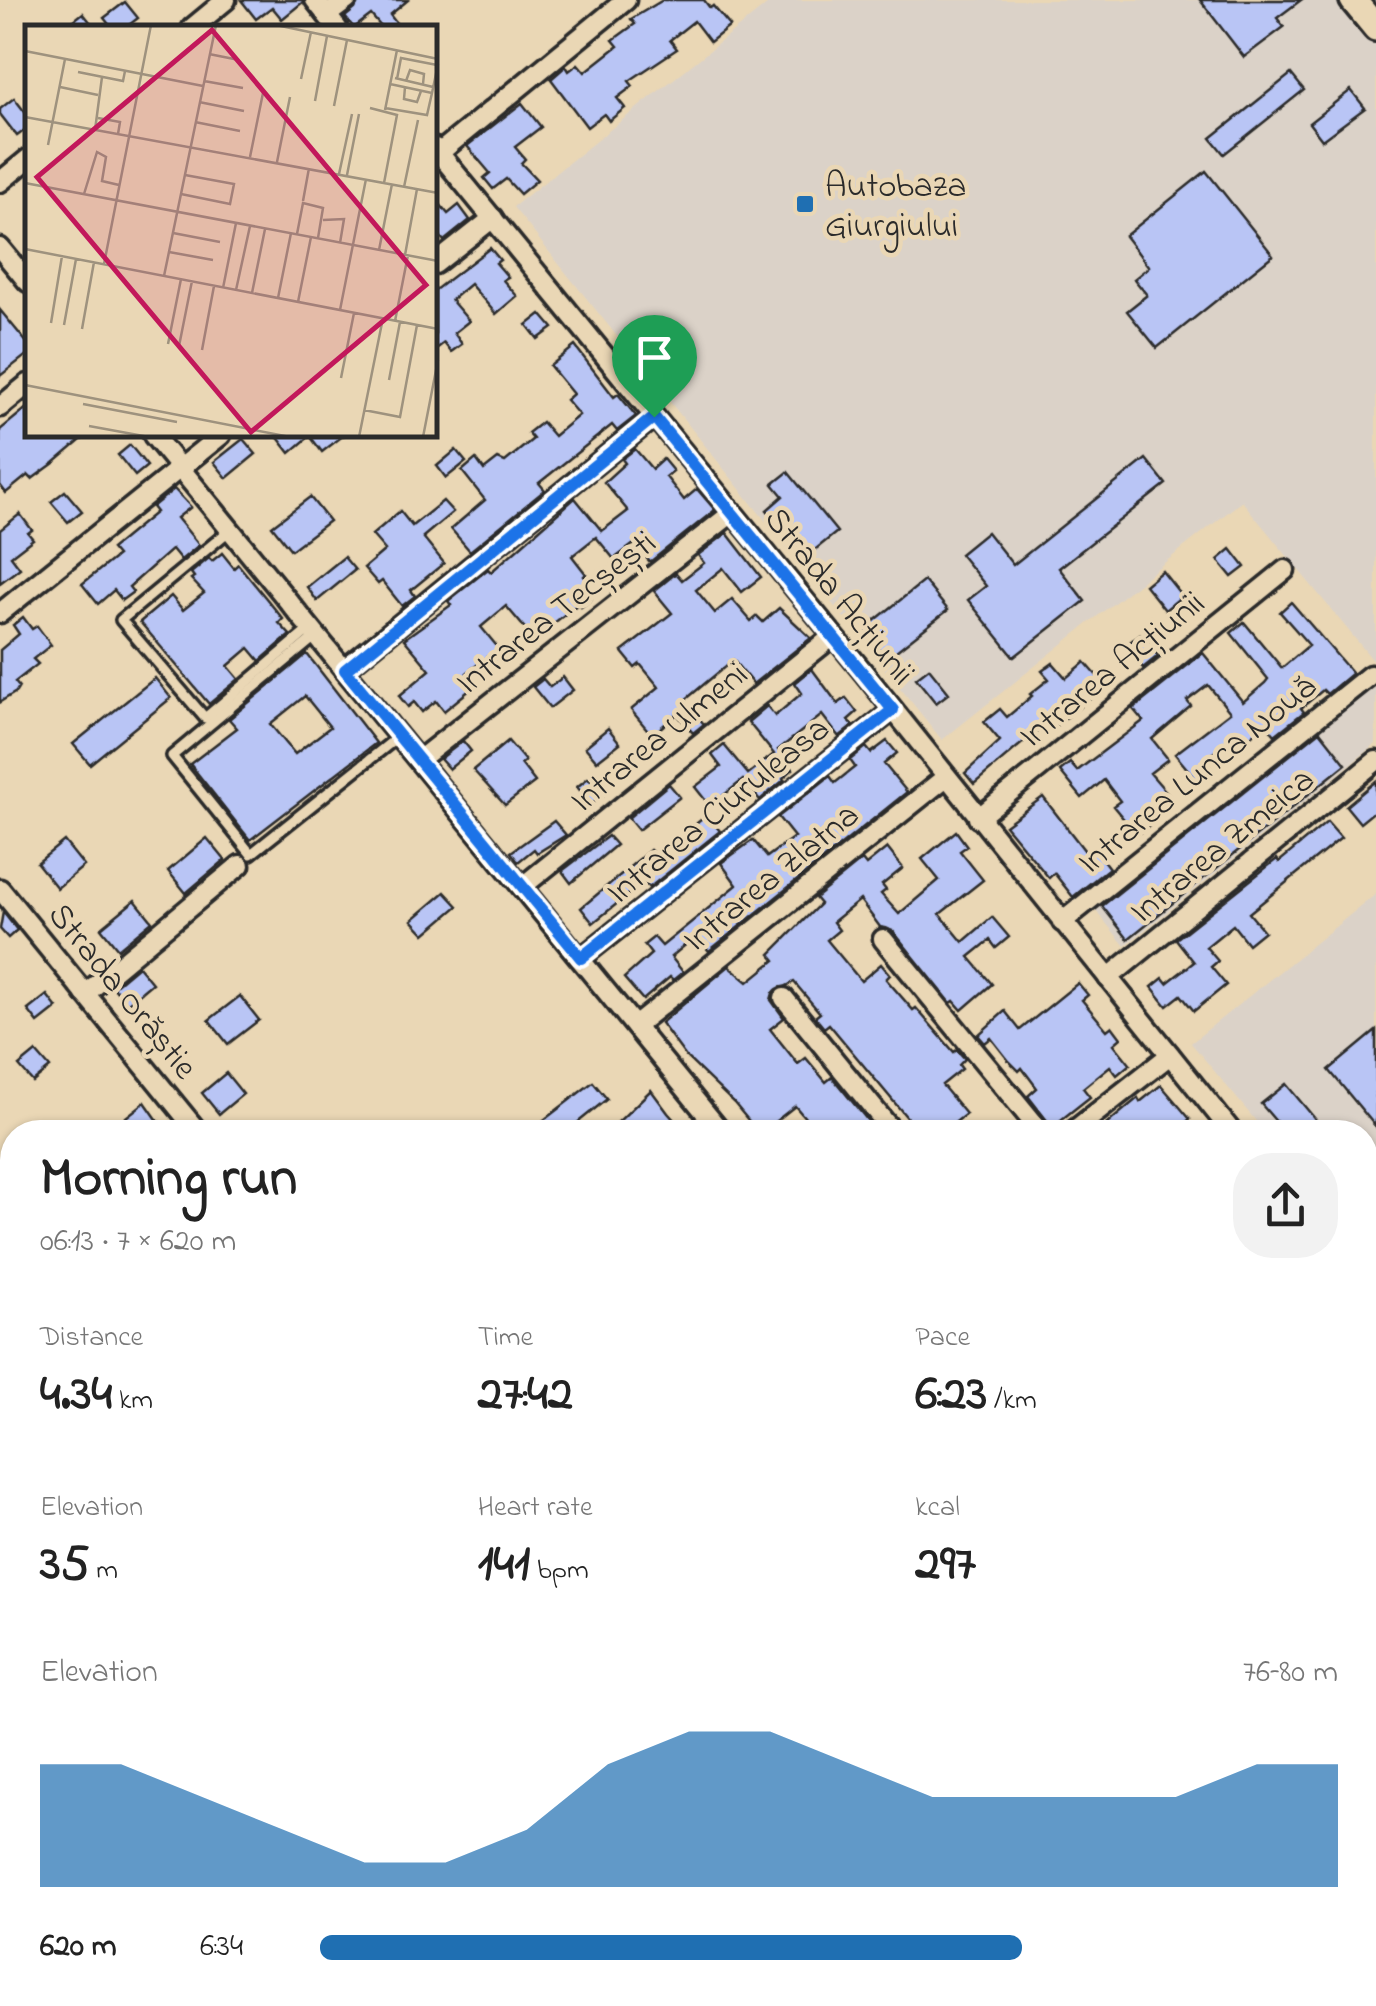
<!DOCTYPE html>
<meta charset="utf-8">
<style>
:root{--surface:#fff;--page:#f2f2f2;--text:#222;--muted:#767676;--accent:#1f6fb2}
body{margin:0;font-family:"Indie Flower",sans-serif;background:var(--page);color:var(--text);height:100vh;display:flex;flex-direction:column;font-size:38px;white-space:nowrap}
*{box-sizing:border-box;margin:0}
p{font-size:32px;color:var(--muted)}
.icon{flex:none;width:55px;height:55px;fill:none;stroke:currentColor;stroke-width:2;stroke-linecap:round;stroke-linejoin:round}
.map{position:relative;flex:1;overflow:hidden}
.drawer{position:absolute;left:0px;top:1120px;width:1378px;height:888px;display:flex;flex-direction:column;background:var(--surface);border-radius:40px 40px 0 0;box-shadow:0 2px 8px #0004}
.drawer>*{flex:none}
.pin{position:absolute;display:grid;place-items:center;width:85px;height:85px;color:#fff;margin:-102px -42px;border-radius:50% 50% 50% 0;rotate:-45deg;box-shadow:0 0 10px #0007}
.pin .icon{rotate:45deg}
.round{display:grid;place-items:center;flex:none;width:105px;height:105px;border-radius:40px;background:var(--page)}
.overview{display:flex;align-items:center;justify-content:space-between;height:170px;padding:0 40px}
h1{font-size:55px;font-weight:800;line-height:75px}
.metrics{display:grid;grid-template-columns:repeat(3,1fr);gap:15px;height:170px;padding:10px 40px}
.metrics div{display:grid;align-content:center}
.metrics b{font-size:50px;font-weight:800}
.metrics small{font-size:28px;font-weight:400}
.metrics p{font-size:28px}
.chart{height:280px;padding:20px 40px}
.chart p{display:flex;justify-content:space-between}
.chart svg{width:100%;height:180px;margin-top:10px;fill:var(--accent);opacity:.7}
ul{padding:0 40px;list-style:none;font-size:32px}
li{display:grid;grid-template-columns:160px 120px 1fr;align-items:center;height:75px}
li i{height:25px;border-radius:12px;background:var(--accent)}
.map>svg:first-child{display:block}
</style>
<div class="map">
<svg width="1376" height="2006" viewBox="0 0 1376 2006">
<rect width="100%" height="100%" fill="#ead7b5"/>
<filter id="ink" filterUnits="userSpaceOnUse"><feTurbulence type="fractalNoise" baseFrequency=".01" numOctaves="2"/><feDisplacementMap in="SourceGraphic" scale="20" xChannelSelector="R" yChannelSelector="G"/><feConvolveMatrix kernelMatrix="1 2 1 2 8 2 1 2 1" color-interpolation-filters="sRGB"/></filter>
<g filter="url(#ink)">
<!-- built -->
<g fill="#dbd2c8">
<polygon points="773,0 1376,0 1376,664 1242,501 942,740 513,207"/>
<polygon points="1376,679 1376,744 1125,946 1091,905"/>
<polygon points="1376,894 1376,1195 1365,1204 1365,1132 1265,1132 1191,1043"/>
</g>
<!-- building -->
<g fill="#b9c5f5" stroke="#2b2b2b" stroke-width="2.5" fill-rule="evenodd">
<polygon points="241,0 303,0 303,2 282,19 272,7 256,19"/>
<polygon points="359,0 408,0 390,15 400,28 382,28 371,15 354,28 345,17 355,9"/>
<polygon points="663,0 704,0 710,8 713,6 730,26 710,42 694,21 670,40 677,49 629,81 633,86 617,98 625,108 609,121 604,114 587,127 551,79 566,66 569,71 578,64 585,72 618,46 613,40 635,24 631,19"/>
<polygon points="1200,0 1301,0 1277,18 1284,27 1244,57"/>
<polygon points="125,2 138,18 125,28 112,28 104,18"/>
<polygon points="83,13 95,28 64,28"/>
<polygon points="1291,74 1304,90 1224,154 1211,138"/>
<polygon points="1351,90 1365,108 1322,140 1309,123"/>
<polygon points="14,98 28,116 28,128 17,136 0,114 0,109"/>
<polygon points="522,103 541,127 515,147 525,159 521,163 537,180 520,194 506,179 493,189 484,178 490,173 467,146"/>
<polygon points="1206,171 1273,255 1157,348 1127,311 1147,295 1134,279 1149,267 1125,236"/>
<polygon points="435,198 448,214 459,205 470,220 444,241 435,230"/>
<polygon points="490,248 500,260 496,263 508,277 503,280 517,296 496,314 470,284 451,300 469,321 454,333 462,344 451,352 444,343 435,350 435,290"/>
<polygon points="0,310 28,344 28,354 0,376"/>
<polygon points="541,314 553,328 538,339 527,325"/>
<polygon points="575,346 614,397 618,394 636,416 617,431 612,425 539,483 545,490 470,551 451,529 485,500 462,471 476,459 484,470 498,459 505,462 533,439 528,433 542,422 554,436 579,415 566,400 573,394 550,366"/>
<polygon points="28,407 28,435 87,435 54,463 32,479 28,475 6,493 0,485 0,430"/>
<polygon points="276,435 344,435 322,452 310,436 290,453"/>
<polygon points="243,439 256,454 227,478 214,462"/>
<polygon points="130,445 147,466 135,476 118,455"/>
<polygon points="635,449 652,469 663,459 673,471 666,477 684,500 697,489 715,510 650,562 634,544 614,559 596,537 572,556 586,574 584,576 590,583 587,586 590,590 587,593 591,599 581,607 578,604 534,639 506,606 481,627 505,656 494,665 487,657 467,673 477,684 444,711 436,701 422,712 414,702 408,707 399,696 430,670 404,639 451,605 448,601 488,569 491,572 575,498 602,531 628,511 604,482 625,463 622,459"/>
<polygon points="456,450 466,462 446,478 437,466"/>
<polygon points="1146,459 1166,484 1059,568 1085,601 1014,657 968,600 986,586 960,554 987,532 1013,565"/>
<polygon points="788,472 837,532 806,557 767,510 783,496 773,484"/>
<polygon points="174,489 191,507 177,518 199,545 181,560 172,549 129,587 133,592 122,600 114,590 98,604 82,584 117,556 111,549 156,512 152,507"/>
<polygon points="65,491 82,511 68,522 51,502"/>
<polygon points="310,497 329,521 291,550 272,526"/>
<polygon points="443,501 453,512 423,537 444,563 411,590 415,596 402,606 382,581 378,584 364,568 385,550 372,535 400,511 412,526"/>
<polygon points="20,514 32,530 28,533 33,539 11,556 20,568 0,583 0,530"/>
<polygon points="727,533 761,577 742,592 723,568 696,590 715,613 732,599 751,621 757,616 763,622 779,608 811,638 753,684 733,660 684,701 704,724 693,733 677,714 652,735 631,710 659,687 640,664 635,668 622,652 672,613 654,591 676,573 682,580 704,563 698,555"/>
<polygon points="1231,549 1245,567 1232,577 1218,560"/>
<polygon points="222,553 234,568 238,564 283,619 279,623 290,635 260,661 249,648 228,666 239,679 209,704 140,622 171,596 183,610 204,593 191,579 194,577 191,573 209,558 212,561"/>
<polygon points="344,557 355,570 317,601 307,587"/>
<polygon points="1162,571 1182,596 1165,610 1145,585"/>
<polygon points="924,581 948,610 886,659 863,630"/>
<polygon points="1291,602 1352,673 1327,694 1323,690 1301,708 1304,712 1275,735 1266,724 1237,747 1231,739 1204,760 1213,771 1199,783 1175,754 1230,712 1208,685 1187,701 1191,706 1152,739 1168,759 1150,773 1169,795 1149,815 1154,821 1137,835 1113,806 1120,801 1104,780 1082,798 1060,771 1070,763 1077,771 1143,721 1133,709 1203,653 1243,702 1265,683 1268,679 1231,633 1244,622 1282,668 1309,645 1280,612"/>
<polygon points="23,617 32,629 37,626 51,645 33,659 38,664 15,682 19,687 16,692 0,702 0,650 19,634 13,625"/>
<polygon points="1140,634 1158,656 1143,668 1125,646"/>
<path d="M 307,654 L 376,743 L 250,840 L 190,764 L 237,728 L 229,719 ZM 305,696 L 330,727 L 295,754 L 270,724 Z"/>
<polygon points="1085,662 1106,686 1044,735 1039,729 974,784 965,773 1000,741 984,722 1000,709 1007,717 1032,696 1030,694 1049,679 1042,671 1053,663 1066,678"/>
<polygon points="929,668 949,693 936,703 916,678"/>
<polygon points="812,669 838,704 846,698 857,712 848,720 853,726 839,737 822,715 778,750 793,769 783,778 784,780 760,800 743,780 710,806 695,787 721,767 712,755 724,745 748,774 774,754 748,722 767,706 775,716 802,693 795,683"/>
<polygon points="563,677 573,690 550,708 533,687 543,679 550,687"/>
<polygon points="155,678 171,698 90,764 73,744"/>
<polygon points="608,728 620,743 597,761 585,747"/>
<polygon points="1320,731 1346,764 1128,939 1102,906"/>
<polygon points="463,741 471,751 449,769 440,759"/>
<polygon points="508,741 525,761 521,764 535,782 505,805 473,770"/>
<polygon points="887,741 897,753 884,764 907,792 709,951 696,936 671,957 683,972 673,980 670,977 643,1000 624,978 651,954 644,945 654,937 662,946 737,885 721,863 753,840 767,857 794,837 778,817 830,776 835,783 855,767 850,760 866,747 871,753"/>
<polygon points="588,778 603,795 592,804 577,787"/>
<polygon points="1376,781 1376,810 1360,823 1346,806"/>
<polygon points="669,784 680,797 638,830 628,818"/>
<polygon points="1043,797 1088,855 1095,850 1109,868 1073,897 1054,873 1049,878 1005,825"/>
<polygon points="707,815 720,831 649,888 644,882 593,923 581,908 650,850 656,856"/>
<polygon points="554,821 566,835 537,853 534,849 518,862 511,852"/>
<polygon points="1327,822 1341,838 1249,913 1264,931 1248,944 1233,925 1206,947 1218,961 1211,967 1226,985 1194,1011 1181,995 1167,1006 1152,987 1163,978 1167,983 1194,962 1176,939 1277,859 1279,862"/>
<polygon points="956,831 967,846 960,851 983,880 940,914 963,942 992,917 1009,937 996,948 990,940 969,957 992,984 962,1010 954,1001 951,1003 893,931 880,927 860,900 833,922 839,930 827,940 861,981 881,964 890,975 886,979 913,1010 916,1008 954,1052 957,1050 965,1059 959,1065 962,1069 942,1085 966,1114 943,1132 919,1132 829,1024 824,1028 815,1017 820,1013 794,982 773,993 771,1000 784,1018 770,1029 798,1064 806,1058 826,1082 832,1077 877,1132 817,1132 795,1106 762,1132 758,1132 734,1103 686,1057 661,1023 729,966 748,982 775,960 770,954 820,904 815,898 862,860 866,865 887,848 903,868 882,885 886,890 881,894 899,914 939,880 922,859"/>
<polygon points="608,836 616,845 571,883 562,871"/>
<polygon points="207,838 225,860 186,893 168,871"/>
<polygon points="64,841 84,866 57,888 37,863"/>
<polygon points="445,892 458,906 425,934 412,920"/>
<polygon points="135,900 152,921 118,949 101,928"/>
<polygon points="3,912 17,930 8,938 0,929"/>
<polygon points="138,966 152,983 127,1004 113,987"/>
<polygon points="1078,983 1088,995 1082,1000 1107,1030 1112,1026 1121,1038 1114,1044 1130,1064 1117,1075 1110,1066 1083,1088 1090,1097 1052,1127 1028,1096 1037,1088 1022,1068 1019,1071 1009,1061 991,1038 985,1043 978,1035 1005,1011 1020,1030"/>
<polygon points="47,995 57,1008 38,1023 28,1010"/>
<polygon points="240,996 259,1020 228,1044 209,1020"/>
<polygon points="1376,1031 1376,1127 1329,1070"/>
<polygon points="36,1052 50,1068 33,1082 19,1066"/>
<polygon points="226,1073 243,1094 219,1114 202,1093"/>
<polygon points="593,1082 607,1099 566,1132 547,1132 540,1123"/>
<polygon points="1286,1084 1326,1132 1285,1132 1261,1104"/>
<polygon points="1161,1085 1190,1119 1174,1132 1170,1127 1163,1132 1114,1132 1107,1124 1138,1098 1140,1102"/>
<polygon points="651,1090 668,1113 685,1132 625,1132 617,1123"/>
<polygon points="145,1102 166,1132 112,1132 128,1120 126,1117"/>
<polygon points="0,1221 12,1235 12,1282 0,1292"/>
<polygon points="12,1328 12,1360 0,1344 0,1338"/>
<polygon points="0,1437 12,1453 12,1483 0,1467"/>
<polygon points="0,1803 12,1818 12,1841 0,1851"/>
<polygon points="12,1887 12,1932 0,1943 0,1897"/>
</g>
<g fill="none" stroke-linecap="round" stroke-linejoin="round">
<!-- lane casing -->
<g stroke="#2b2b2b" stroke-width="16">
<g id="lane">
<polyline points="230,530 121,620 205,718 311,628"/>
<polyline points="316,636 172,756 251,854 399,736"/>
<polyline points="714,1995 723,2006"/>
</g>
</g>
<!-- street casing -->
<g stroke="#2b2b2b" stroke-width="25">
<g id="street">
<polyline points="315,0 337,28"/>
<polyline points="327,15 347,0"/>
<polyline points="192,28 226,0"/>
<polyline points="435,148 864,673 1232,1132"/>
<polyline points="439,153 626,0"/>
<polyline points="0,182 28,159"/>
<polyline points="0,248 28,282"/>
<polyline points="435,264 493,218"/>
<polyline points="0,407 28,384"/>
<polyline points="153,435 721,1132"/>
<polyline points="0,613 221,435"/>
<polyline points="345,669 654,417"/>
<polyline points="419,760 732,513"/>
<polyline points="978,818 1285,570"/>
<polyline points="523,886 833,636"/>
<polyline points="0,889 198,1132"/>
<polyline points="1062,922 1370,675"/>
<polyline points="883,939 1041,1132"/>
<polyline points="581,958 893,710"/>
<polyline points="1108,978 1376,761"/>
<polyline points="85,994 240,865"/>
<polyline points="784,998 893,1132"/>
<polyline points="635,1026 946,777"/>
<polyline points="1072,1132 1170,1055"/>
<polyline points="1365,1297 1376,1311"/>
<polyline points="0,1312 12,1302"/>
<polyline points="1365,1375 1376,1366"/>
<polyline points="8,1520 12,1516"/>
<polyline points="0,1779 12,1794"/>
<polyline points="1365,1915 1376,1928"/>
<polyline points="0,1985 12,1975"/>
<polyline points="427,1995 436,2006"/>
<polyline points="825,1995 834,2006"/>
<polyline points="145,2006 158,1995"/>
<polyline points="580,2006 593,1995"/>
<polyline points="910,2006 922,1996"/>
</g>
</g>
<!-- secondary casing -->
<g stroke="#2b2b2b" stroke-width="32">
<polyline id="secondary" points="1353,0 1376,28"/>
</g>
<!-- path -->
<g stroke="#2b2b2b" stroke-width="2.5" stroke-dasharray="10 8" stroke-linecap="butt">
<polyline points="1365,1961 1376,1953"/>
<polyline points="1307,2006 1321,1995"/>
</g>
<!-- lane -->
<use href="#lane" stroke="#ead7b5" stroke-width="9"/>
<!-- street -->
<use href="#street" stroke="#ead7b5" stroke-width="18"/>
<!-- secondary -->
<use href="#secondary" stroke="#ead7b5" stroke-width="25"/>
</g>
</g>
<g fill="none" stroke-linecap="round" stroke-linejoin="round" filter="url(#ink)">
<!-- route casing -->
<g stroke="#fff" stroke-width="20">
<polygon id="route" points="654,417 893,710 581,958 345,670"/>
</g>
<!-- route -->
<use href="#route" stroke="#1a73e8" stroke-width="12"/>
</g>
<!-- markers -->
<rect fill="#1f6fb2" stroke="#ead7b5" stroke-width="4" x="795" y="194" width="20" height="20" rx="5"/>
<g text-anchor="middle" stroke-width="9" stroke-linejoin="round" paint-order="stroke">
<!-- poi labels -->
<g font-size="35" fill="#2b2b2b" stroke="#ead7b5" text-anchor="start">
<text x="825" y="196">Autobaza<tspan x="825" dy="40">Giurgiului</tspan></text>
</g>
<!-- street labels -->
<g font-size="35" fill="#2b2b2b" stroke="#ead7b5">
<text transform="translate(841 595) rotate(51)" y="12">Strada Acțiunii</text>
<text transform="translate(555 611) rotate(-38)" y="12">Intrarea Tecșești</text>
<text transform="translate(1111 668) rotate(-39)" y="12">Intrarea Acțiunii</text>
<text transform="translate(658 736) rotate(-39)" y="12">Intrarea Ulmeni</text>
<text transform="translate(1196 773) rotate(-39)" y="12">Intrarea Lunca Nouă</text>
<text transform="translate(717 809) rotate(-39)" y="12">Intrarea Ciuruleasa</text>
<text transform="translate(1221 844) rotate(-39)" y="12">Intrarea Zmeica</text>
<text transform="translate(770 876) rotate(-39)" y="12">Intrarea Zlatna</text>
<text transform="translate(124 990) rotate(51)" y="12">Strada Orăștie</text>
</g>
</g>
<!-- overview -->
<g transform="translate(25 25)">
<rect width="412" height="412" fill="#ead7b5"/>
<path fill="none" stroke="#9e927e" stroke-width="2.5" d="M 251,0 L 413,34M 0,26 L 178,61M 184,29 L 214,35M 53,47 L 98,56 L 100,46M 370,53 L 408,62M 276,54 L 286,7M 372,54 L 376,33 L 412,40M 179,56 L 218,63M 381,56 L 385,45 L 399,49 L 398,59M 365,59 L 407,68 L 413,39M 35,62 L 73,70M 380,62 L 379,74 L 392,77 L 396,66M 290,76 L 302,11M 174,77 L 219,86M 309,81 L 322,15M 345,83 L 372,90 L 359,158M 360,83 L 402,90 L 407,68M 360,85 L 372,25M 0,92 L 413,168M 73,93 L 95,97 L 93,109M 170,97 L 215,106M 70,105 L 77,52M 23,120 L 40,34M 225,132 L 238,68M 252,137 L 265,72M 314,149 L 327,89M 322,150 L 334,89M 0,158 L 413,236M 379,162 L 393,95M 59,169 L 72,127 L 81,132 L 77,156 L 94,160M 156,169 L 205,179 L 209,159 L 160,150M 278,176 L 284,143M 298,195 L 319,194 L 315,218M 148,208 L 195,217M 272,209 L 278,178 L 298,183 L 293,213M 0,224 L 413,304M 354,225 L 367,159M 144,227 L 188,235M 380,230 L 392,164M 79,239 L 126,0M 139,251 L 191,0M 198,263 L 211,198M 211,265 L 225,201M 227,268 L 240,204M 253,273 L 266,208M 273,277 L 286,212M 315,285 L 341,154M 370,296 L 383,230M 26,298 L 37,231M 39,300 L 51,234M 57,304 L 69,237M 143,319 L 156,254M 154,321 L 167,256M 177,325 L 189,261M 316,353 L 329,288M 364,355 L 375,297M 0,360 L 265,412M 58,379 L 152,397M 339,385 L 375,392 L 392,300M 64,401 L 124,412M 334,412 L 358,293M 398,412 L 413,335"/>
<path fill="#c2185b" fill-opacity="0.15" stroke="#c2185b" stroke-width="5" d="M 187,5 L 401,260 L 226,407 L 12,152 Z"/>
<rect width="412" height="412" fill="none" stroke="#2b2b2b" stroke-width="5"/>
</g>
</svg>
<div class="pin" style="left:654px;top:417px;background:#1e9e55"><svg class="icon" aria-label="arrive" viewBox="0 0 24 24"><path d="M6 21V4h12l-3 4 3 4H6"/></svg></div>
<section class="drawer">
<div class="overview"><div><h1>Morning run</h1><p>06:13 · 7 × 620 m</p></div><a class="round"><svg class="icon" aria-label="share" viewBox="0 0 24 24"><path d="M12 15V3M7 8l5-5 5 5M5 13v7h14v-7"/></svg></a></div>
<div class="metrics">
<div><p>Distance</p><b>4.34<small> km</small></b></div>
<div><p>Time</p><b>27:42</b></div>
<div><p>Pace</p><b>6:23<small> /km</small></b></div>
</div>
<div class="metrics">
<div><p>Elevation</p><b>35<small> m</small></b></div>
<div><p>Heart rate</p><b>141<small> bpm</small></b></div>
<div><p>kcal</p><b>297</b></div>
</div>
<div class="chart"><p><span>Elevation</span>76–80 m</p>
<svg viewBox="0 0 160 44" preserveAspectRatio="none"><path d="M0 44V14L10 14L20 22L30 30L40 38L50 38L60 30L70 14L80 6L90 6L100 14L110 22L120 22L130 22L140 22L150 14L160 14V44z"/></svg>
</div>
<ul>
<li><b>620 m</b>6:34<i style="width:69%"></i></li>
</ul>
</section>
</div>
